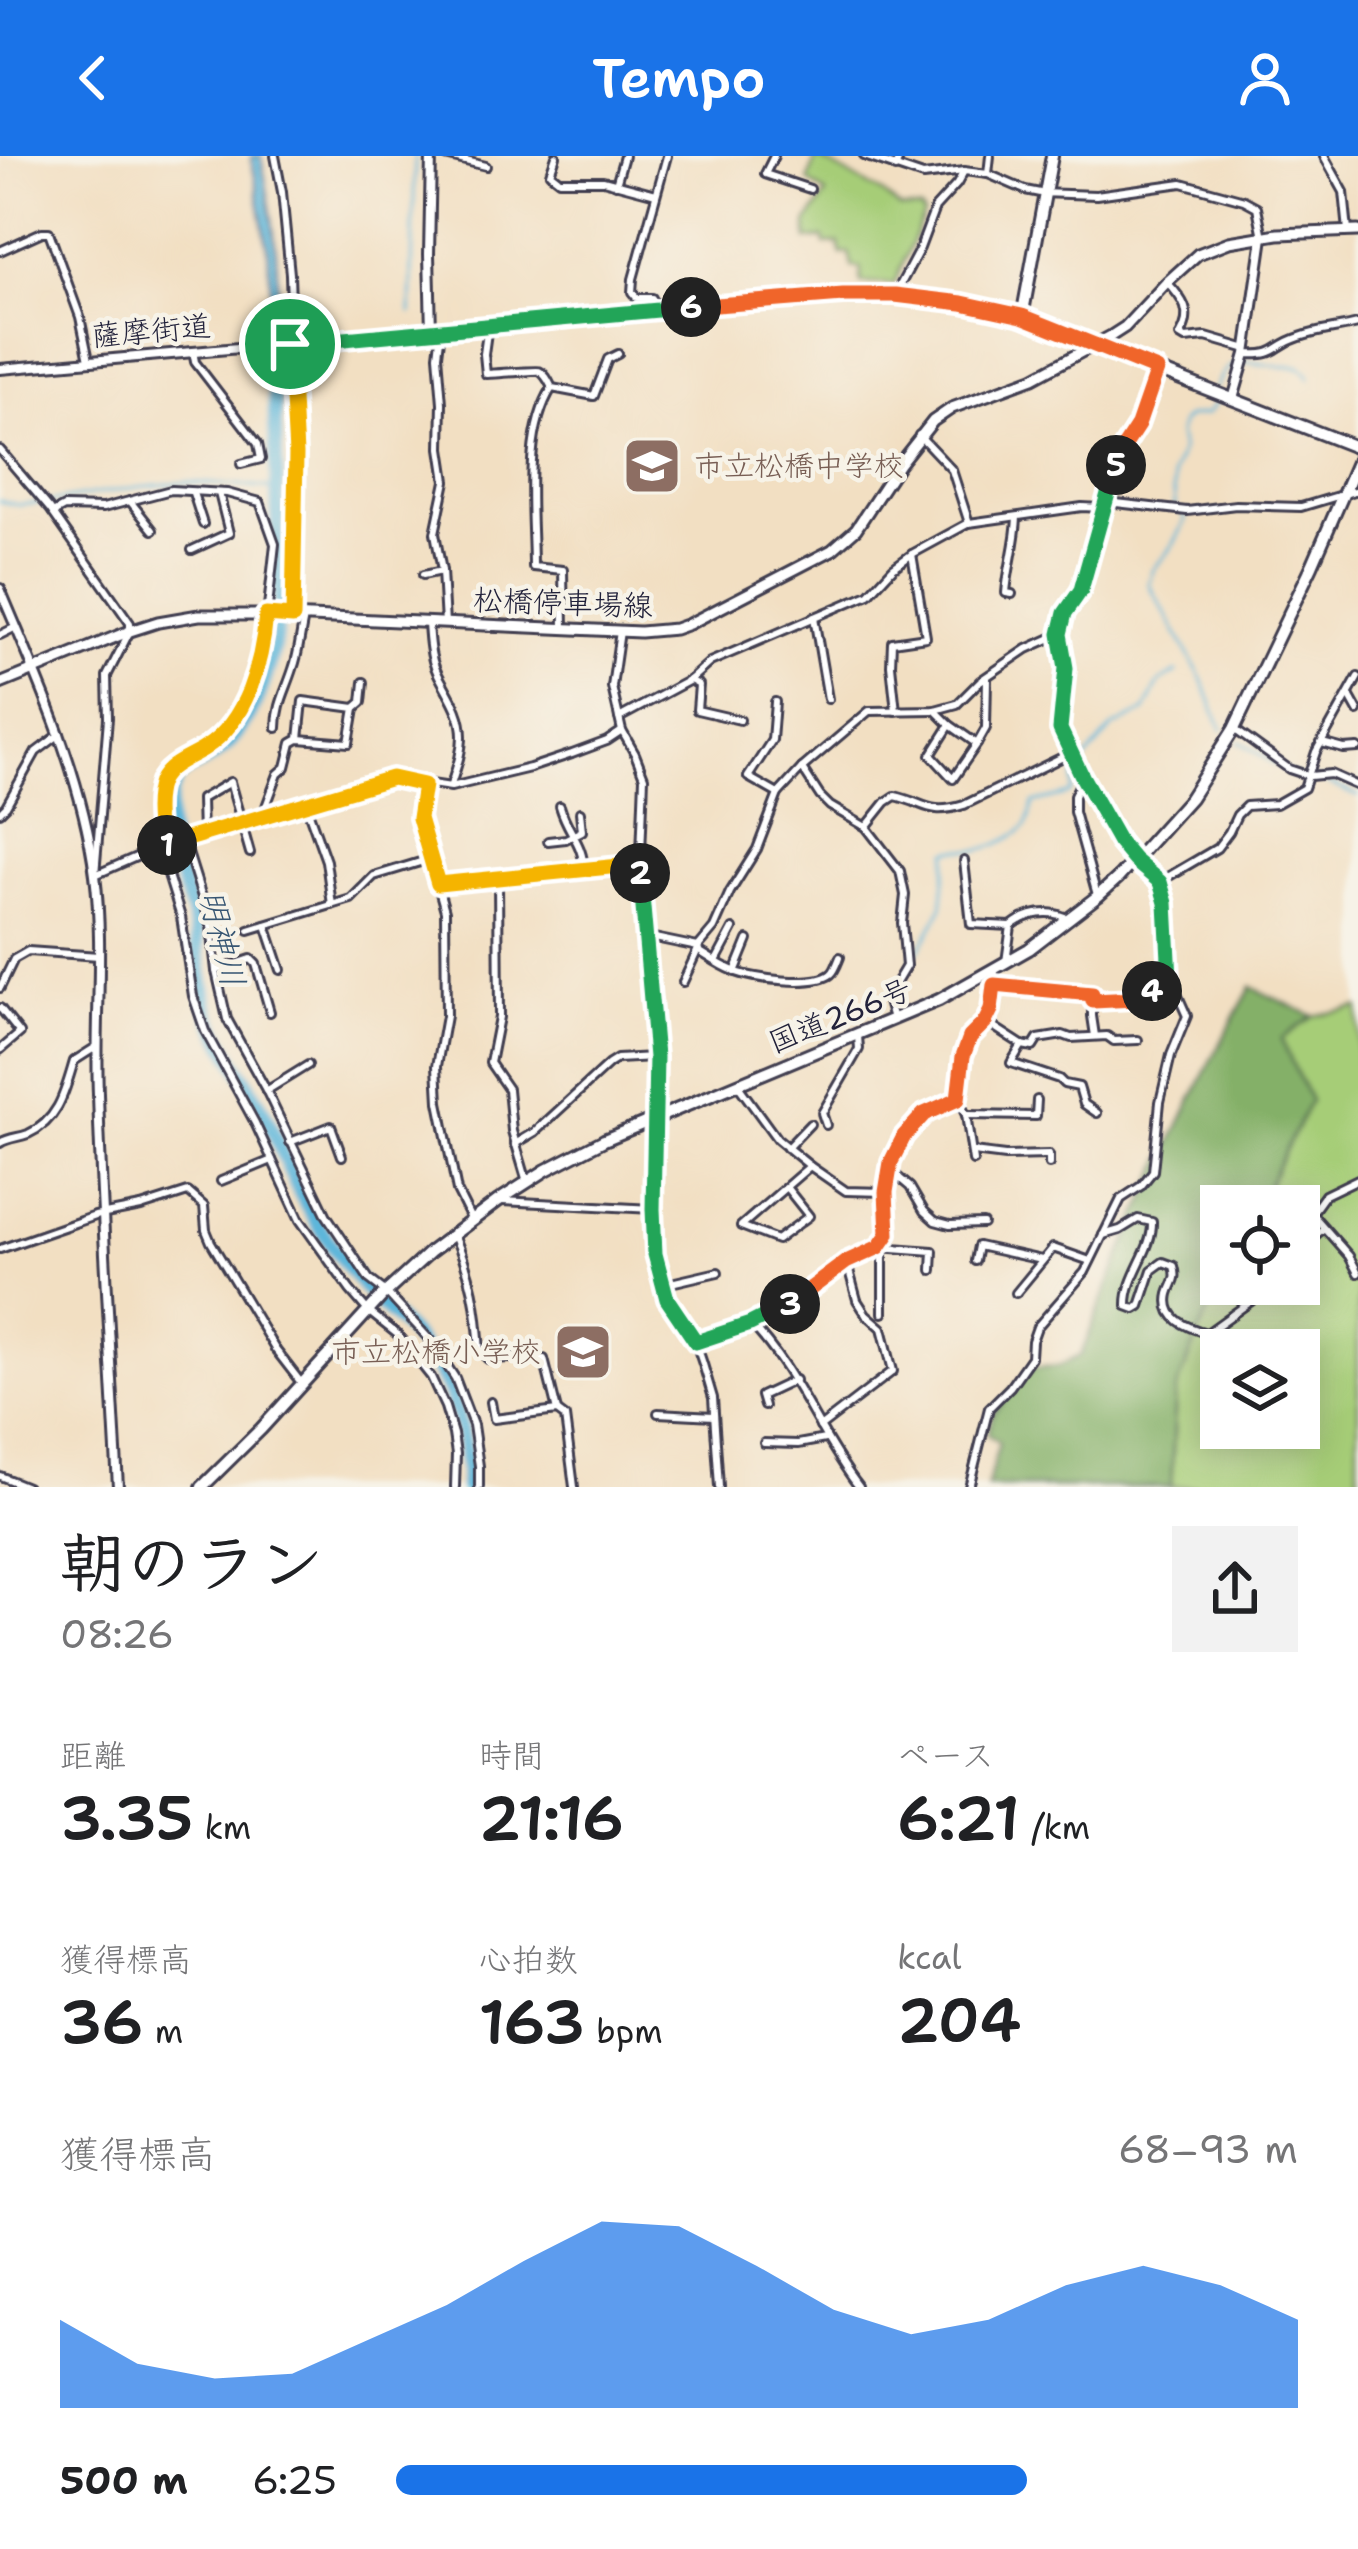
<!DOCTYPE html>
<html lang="ja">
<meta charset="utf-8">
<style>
:root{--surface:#fff;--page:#f2f2f2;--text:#202124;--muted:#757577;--accent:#1a73e8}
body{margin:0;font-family:"Shantell Sans","Klee One",sans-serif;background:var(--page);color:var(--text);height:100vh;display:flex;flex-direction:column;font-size:45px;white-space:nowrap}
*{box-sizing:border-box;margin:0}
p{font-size:39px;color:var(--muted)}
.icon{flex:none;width:66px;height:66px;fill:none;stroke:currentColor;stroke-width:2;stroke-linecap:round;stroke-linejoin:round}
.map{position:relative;height:1331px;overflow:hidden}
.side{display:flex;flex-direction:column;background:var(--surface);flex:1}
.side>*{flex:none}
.fabs{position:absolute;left:1200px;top:1029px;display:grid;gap:24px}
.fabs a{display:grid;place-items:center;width:120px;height:120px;border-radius:0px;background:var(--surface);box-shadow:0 6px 30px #0003;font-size:60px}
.pin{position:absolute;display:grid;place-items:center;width:102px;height:102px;color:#fff;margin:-51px;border:6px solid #fff;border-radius:50%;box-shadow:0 3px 12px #0007}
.km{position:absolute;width:60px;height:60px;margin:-30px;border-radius:50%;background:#222;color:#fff;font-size:33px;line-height:60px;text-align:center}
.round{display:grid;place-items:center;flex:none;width:126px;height:126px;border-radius:0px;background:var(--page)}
.summary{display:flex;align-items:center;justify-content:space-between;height:204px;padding:0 60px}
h1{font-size:66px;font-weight:600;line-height:90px}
.stats{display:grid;grid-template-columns:repeat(3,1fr);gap:18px;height:204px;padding:12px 60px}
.stats div{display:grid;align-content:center}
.stats b{font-size:60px;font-weight:600}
.stats small{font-size:33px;font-weight:400}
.stats p{font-size:33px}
.chart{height:336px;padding:24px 60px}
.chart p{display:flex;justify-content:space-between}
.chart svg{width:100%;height:216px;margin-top:12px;fill:var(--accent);opacity:.7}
ul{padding:0 60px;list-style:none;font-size:39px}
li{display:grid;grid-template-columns:192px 144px 1fr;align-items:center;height:90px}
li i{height:30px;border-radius:15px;background:var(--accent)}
header{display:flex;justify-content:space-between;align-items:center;height:156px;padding:0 60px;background:var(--accent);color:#fff;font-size:54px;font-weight:600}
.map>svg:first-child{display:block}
</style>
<header><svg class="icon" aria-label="back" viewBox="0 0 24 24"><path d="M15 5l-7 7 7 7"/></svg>Tempo<svg class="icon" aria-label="person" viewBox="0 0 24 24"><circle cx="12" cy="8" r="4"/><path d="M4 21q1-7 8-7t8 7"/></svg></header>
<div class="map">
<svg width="1358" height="1331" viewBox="0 0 1358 1331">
<rect width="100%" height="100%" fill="#f7f3e8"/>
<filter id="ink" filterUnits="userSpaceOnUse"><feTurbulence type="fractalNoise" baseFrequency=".00833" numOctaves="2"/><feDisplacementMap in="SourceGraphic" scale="24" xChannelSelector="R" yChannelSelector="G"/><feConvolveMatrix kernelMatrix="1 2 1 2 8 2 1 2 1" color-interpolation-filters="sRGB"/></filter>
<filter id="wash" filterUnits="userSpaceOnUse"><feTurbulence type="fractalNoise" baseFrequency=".004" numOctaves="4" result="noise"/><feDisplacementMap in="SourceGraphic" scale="48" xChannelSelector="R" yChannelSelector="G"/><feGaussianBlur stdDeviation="2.7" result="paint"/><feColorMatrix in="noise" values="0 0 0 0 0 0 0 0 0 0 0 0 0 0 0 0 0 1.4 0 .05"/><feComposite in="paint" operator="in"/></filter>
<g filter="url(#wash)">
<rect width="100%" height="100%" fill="#f2dfc2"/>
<!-- green -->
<g fill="#a6cd77" stroke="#647859" stroke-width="3" fill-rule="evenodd">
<polygon points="816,1 882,37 900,52 921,54 924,59 894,128 861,127 861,112 852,111 849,97 841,98 839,87 825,88 824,82 807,84 807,68 826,38 808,25"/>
<path d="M 1358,851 L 1358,1331 L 1171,1331 L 1176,1235 L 1221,1124 L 1221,1128 L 1299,1128 L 1299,1050 L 1257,1050 L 1310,945 L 1280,883 L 1313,860 ZM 1221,1194 L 1299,1194 L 1299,1272 L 1221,1272 Z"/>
</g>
<!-- forest -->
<path fill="#84b068" stroke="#536952" stroke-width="3" d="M 1251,831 L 1313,860 L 1281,883 L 1310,945 L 1257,1050 L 1221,1050 L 1221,1124 L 1176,1235 L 1171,1331 L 987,1331 L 999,1287 L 987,1278 L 994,1256 L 1031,1212 L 1058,1210 L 1081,1199 C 1129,1073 1185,949 1251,831 Z"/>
<!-- water -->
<path fill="#5db6da" stroke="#406c8a" stroke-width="3" d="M 251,0 L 261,0 C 273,62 283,116 274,180 L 265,179 L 271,137 L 268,94 Z"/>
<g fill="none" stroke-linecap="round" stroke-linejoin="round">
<!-- stream -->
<g stroke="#5db6da" stroke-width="3">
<polyline points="411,157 415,0"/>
<path d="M 1216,231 C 1231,198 1246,206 1275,210 C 1293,213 1298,203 1310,222"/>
<polyline points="0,345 18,349 40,347"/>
<polyline points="49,346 137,331 188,326 278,333"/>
<polyline points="1175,350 1173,317 1181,294 1178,278 1181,267 1187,261 1207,258 1216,246"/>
<path d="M 1182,356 L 1186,363 C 1181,373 1177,383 1171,392 C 1160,409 1153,406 1149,428 L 1202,523 L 1222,573"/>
<polyline points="1239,585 1288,616 1302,622"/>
<polyline points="1316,622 1358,640"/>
<path d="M 912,802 L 922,789 L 942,752 L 948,695 C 959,691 965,694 977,694 C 989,693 1023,678 1028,667 C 1031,661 1031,654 1033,647 L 1069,638 L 1072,635 L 1074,621 L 1084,605 L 1112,572 L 1145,555 L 1159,527 L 1177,516"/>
</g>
<!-- river -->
<path stroke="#5db6da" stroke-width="14" d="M 272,163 L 280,435 C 279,485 266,541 235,580 C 200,625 163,597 169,675 C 172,705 186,733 193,763 C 200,792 200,823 209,852 C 221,890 247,920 264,956 C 278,986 289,1018 305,1047 C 321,1075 341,1104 362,1129 C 375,1146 393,1159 407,1174 C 449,1218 468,1272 466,1331"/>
</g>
</g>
<g filter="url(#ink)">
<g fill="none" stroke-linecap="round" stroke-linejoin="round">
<!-- minor casing -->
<g stroke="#413e4f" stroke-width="12">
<g id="minor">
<polyline points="275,0 282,36 290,118 296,299 293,461"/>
<polyline points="445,0 486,10"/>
<polyline points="556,0 550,17 559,24 603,24 656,38"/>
<polyline points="774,0 765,18 810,33"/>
<polyline points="864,0 923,20 964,15 988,18 1025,34 1040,37 1096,39 1182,27 1244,44 1257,51 1263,81"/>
<polyline points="1324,0 1344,36 1348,75"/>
<polyline points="895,12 900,0"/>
<polyline points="988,18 990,0"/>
<polyline points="616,28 624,0"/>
<polyline points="0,95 42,76 49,76 80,161 89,204"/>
<path d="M 1167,126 C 1183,143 1194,157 1180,180 L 1185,183 L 1206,181 L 1247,193"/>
<polyline points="895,139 920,92 935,52 957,28 964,15"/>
<polyline points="656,153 652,142 637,142 632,136 633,123 667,0"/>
<path d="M 488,169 L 484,198 L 486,218 C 494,218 537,214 539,215 C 546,218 549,226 552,232"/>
<polyline points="441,174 438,199 442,247 441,292 446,325 435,377 442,415 445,468"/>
<polyline points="193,195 195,206 258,288 261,303 241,308"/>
<path d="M 1246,198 C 1281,200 1271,190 1300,181 C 1319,174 1339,173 1358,168"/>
<polyline points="919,279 952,314 969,367"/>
<polyline points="0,294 50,353 130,467 130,475 107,520 108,562 95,719 159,691 365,629 391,622 451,631 530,612 572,598 607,585 622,575"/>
<polyline points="193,337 203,368"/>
<polyline points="130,345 153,374"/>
<polyline points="53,357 64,351 103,352 171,334 227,337 260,346 275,388 265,478 253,527 225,574 209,590 170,612 160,626 157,642 159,691 181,761 193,840 205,875 255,967 300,1064 350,1134 368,1155 397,1178 431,1221 445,1251 453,1278 456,1298 455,1331"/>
<polyline points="192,394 229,377 219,337"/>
<polyline points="423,419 442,415"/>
<path d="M 1012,438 L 1006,437 C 1008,411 1016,388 1017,361"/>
<polyline points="814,461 828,543"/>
<path d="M 428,467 C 429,483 430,501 437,516 C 447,537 462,555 462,580 C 462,597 456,613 451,629"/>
<path d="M 564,472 L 563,414 L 533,411 C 533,358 522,279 552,232 L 594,240 L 608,203 L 618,198"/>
<polyline points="620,475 612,531 622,575 635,598 644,621 640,723 656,901 653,1053 655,1098 666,1143 696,1187 703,1208 713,1242 719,1331"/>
<polyline points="0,479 16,471"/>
<polyline points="690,524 699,529 697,554 740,564"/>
<polyline points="1349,539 1358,555"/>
<polyline points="775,546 772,584 748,621 778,638"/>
<polyline points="355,552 362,546 364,526"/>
<polyline points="935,554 950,569 977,588 986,572 987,523"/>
<polyline points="896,555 891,509 892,486 926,481 912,398"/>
<polyline points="619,562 690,524 710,506 869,438 893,412 912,398 969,367 1082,351 1101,352 1107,346 1187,355 1236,349 1301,351 1358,334"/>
<polyline points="950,569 931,599 953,623 977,588"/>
<path d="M 277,572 C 277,549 286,535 293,513 C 299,497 300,479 304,462"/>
<polyline points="1234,573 1289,613 1310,620 1331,618 1358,630"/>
<polyline points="1322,587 1344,593 1358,592"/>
<polyline points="802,612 820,640 830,650 866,671 900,715 905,739 902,767 906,810 887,842 893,863"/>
<polyline points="1083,621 1074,640 1074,656 1097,739"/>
<polyline points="424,629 419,662 445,755 446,860 437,910 439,946 457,1035 471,1063"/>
<polyline points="306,649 326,705 332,749"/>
<path d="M 560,650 C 568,678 583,685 584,715"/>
<polyline points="0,656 6,650 36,596 60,578"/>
<polyline points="262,661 278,618 286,611 292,587 299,583 349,587 355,552 303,545 299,583"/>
<path d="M 866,671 L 886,646 L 895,640 C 926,647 928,660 964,649 L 1071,597"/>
<polyline points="202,680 201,643 230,626 250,697"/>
<polyline points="184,684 211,770 216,815 227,863 265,932 327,1060 369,1123 386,1136 431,1185 455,1222 473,1269 479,1310 479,1331"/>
<polyline points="548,685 566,683 582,675 580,656"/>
<polyline points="964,705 971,768 1011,770 1006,806"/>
<polyline points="498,723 499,861 490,907 508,933 512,975 527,1026"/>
<polyline points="1159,726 1217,692 1229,676 1237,659 1246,650 1276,648 1304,632 1316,596 1358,521"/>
<polyline points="438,728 640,708"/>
<polyline points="266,769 281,814"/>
<path d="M 1011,770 C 1027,757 1050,752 1068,763"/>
<polyline points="249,774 351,743 374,720 430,703"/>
<polyline points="645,780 698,791 714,772 730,736 757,693 778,638 802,612 869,555 935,554 957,548 980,525 1027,493 1060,478"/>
<path d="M 699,795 C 710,802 721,810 734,815 C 752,823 815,831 831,818 C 835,815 838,806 840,801"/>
<polyline points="716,805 733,773"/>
<polyline points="216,815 251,803 256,808 270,856"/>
<polyline points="735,816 748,784"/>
<polyline points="683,826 699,791"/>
<polyline points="995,829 1092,838 1092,860 1095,880"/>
<polyline points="0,832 14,803 28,795 99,800"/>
<polyline points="1094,845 1135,843 1152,838 1156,825 1170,822"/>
<polyline points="0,852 20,877 0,894"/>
<polyline points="985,865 1022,889 1011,907 1059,923 1064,928 1079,931 1084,948 1097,957"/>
<polyline points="1022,889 1033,891 1038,883 1063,879 1071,882 1107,880 1114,885 1138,884"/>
<polyline points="737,928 777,983 810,1010 846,1035 886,1036"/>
<polyline points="266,935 308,909"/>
<polyline points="958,943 966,959 973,1005"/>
<polyline points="966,959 1036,960 1037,944"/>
<polyline points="826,969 822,957 859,893 858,880"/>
<polyline points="290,986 331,970 342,1000"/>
<path d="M 0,987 C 10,981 18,982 28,978 C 59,964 65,935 74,905 L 96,891"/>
<polyline points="515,988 535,976 609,908 617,903 654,901"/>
<polyline points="787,992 810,968"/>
<polyline points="973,996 1005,1000 1049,999 1049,1008"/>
<polyline points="891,1015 910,1031 924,1055 935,1065 950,1069 983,1068"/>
<polyline points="221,1025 272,1004"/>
<polyline points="786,1031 809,1060 777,1084 741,1070 810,1010"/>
<polyline points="502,1045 653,1053"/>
<polyline points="1299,1057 1302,1054"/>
<polyline points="1313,1059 1349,1100 1358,1117"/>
<polyline points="1299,1075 1325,1039 1358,1023"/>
<polyline points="1299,1075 1311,1083 1324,1072"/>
<path d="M 454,1079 C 472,1120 477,1150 480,1195 L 488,1203 L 535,1201 L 544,1203 L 557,1255"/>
<path d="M 1103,1079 L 1120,1074 L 1138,1063 L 1152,1066 C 1153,1095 1126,1119 1127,1150 L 1135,1153 L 1140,1150 L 1152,1114 L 1163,1106 L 1174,1110 C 1178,1124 1173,1125 1169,1138 C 1163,1163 1188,1172 1207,1177"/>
<polyline points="879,1091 933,1095 932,1114"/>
<polyline points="0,1093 95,1060 141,1051 188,1036 204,1050 206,1074 211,1086 275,1193 302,1228"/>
<polyline points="883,1094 883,1157"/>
<polyline points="975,1105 978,1090 1042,1104"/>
<polyline points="662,1129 718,1116"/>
<polyline points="1016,1137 1053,1092 1090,1105"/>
<path d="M 750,1167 C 797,1215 818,1278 859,1331"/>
<polyline points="696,1187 750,1167 797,1145 846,1106 879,1091 888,1077 886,1036 891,1006 904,980 924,957 958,943 963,900 970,881 985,865 991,853 995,815"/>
<polyline points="1221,1211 1207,1177 1275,1128"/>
<polyline points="491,1246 494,1263 557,1255 565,1261 574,1331"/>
<polyline points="764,1250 761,1240 795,1224"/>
<polyline points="658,1257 714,1260"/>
<polyline points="820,1271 893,1215 882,1172 866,1158 857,1144 847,1107"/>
<polyline points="764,1287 798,1288 825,1283"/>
<polyline points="0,1320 27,1331"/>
<polyline points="969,1331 989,1252 1010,1231 1031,1201 1032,1185 1037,1171 1085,1116 1121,1043 1141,1030 1153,1015 1160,946 1171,899 1187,860 1170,822 1166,747 1159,726 1134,704 1119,686 1083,621 1061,573 1066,512 1060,478 1065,457 1081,433 1118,300 1138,269 1157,214"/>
</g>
</g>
<!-- tertiary casing -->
<g stroke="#413e4f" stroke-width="14">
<g id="tertiary">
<polyline points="431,0 429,98 431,174"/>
<path d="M 0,213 L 843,139 C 905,139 962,147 1022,161"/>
<polyline points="1233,243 1246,198 1263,81"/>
<path d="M 0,433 C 39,526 82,618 95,719 C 104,791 95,865 98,938 C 102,1069 111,1200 118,1331"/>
</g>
</g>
<!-- secondary casing -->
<g stroke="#413e4f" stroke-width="15">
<polyline id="secondary" points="0,528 130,475 158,466 199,459 266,459 640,476 675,473 689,468 832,394 856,373 899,308 933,265 952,252 1033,222 1111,180 1125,171 1167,126 1198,98 1229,86 1278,78 1358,75"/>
</g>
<!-- primary casing -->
<g stroke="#413e4f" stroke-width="16">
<polyline id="primary" points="1052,0 1022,161 1358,292"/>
</g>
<!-- trunk casing -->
<g stroke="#413e4f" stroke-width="16">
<polyline id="trunk" points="202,1331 261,1273 383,1139 430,1096 498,1045 546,1014 604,984 939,844 1029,793 1098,740 1119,721 1190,642 1234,573 1312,410 1358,304"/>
</g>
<!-- minor -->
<use href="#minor" stroke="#fff" stroke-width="6"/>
<!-- tertiary -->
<use href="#tertiary" stroke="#fff" stroke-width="8"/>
<!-- secondary -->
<use href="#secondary" stroke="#fff" stroke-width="9"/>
<!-- primary -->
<use href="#primary" stroke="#fff" stroke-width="10"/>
<!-- trunk -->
<use href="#trunk" stroke="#fff" stroke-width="10"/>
</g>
</g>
<g fill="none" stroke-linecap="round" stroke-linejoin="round" filter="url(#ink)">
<!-- split-1 casing -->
<g stroke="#fff" stroke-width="24">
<path id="split-1" d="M 167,689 L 159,691 C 157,672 153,644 160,626 C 168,608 190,602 205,592 C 247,565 262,506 266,459 L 293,461 L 296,298 L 290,188"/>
</g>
<!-- split-2 casing -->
<g stroke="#fff" stroke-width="24">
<polyline id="split-2" points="167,689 392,622 424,629 419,662 438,728 640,708 640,717"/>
</g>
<!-- split-3 casing -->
<g stroke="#fff" stroke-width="24">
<polyline id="split-3" points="640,717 656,901 653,1053 655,1098 667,1143 696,1186 750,1168 790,1148"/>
</g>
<!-- split-4 casing -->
<g stroke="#fff" stroke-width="24">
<polyline id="split-4" points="790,1148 846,1106 879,1091 888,1078 886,1036 891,1006 904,980 924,958 958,943 963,900 970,881 985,866 991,854 994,829 1092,838 1093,845 1135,843 1152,835"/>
</g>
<!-- split-5 casing -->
<g stroke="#fff" stroke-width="24">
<polyline id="split-5" points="1116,309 1081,434 1065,457 1060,478 1066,512 1060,573 1083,622 1119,686 1134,704 1160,726 1166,747 1170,822 1156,825 1152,835"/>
</g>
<!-- split-6 casing -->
<g stroke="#fff" stroke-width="24">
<polyline id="split-6" points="691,151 843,139 895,139 962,147 1022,160 1157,214 1138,269 1118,300 1116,309"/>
</g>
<!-- split-7 casing -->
<g stroke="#fff" stroke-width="24">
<polyline id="split-7" points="290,188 691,151"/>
</g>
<!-- split-1 -->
<use href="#split-1" stroke="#f5b400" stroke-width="15"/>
<!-- split-2 -->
<use href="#split-2" stroke="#f5b400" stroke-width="15"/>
<!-- split-3 -->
<use href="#split-3" stroke="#22a559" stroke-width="15"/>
<!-- split-4 -->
<use href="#split-4" stroke="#f0652b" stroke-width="15"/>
<!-- split-5 -->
<use href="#split-5" stroke="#22a559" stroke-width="15"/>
<!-- split-6 -->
<use href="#split-6" stroke="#f0652b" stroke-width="15"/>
<!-- split-7 -->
<use href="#split-7" stroke="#22a559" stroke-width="15"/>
</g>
<!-- icons -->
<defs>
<g id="school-square" transform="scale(3)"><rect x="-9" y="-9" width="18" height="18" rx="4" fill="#8d6e63" stroke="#f7f3e8"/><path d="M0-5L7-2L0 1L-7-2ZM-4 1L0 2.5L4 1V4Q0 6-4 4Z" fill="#fff"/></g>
</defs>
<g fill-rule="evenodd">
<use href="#school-square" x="652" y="310"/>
<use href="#school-square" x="583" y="1196"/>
</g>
<g text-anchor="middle" stroke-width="9" stroke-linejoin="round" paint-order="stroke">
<!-- street labels -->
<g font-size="30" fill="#22223b" stroke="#f7f3e8">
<text transform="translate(151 175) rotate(-5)" y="10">薩摩街道</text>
<text transform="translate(563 447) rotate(2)" y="10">松橋停車場線</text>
<text transform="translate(840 860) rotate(-22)" y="10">国道266号</text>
</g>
<!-- education labels -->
<g font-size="30" fill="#785e54" stroke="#f7f3e8" text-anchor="start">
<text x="694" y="320">市立松橋中学校</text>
<text x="541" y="1206" text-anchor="end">市立松橋小学校</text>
</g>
<!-- water labels -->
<g font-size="33" font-style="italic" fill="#375673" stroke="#f7f3e8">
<text transform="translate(223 782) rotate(76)" y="12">明神川</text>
</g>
</g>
</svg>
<div class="fabs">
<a><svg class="icon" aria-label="locate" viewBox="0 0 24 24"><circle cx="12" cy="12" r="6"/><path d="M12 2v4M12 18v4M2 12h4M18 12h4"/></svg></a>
<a><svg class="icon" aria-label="layers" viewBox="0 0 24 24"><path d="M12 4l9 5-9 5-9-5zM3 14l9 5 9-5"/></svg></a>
</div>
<div class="pin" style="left:290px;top:188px;background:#1e9e55"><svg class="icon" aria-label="arrive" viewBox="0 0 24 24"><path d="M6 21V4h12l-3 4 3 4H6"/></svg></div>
<b class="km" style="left:167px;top:689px">1</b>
<b class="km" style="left:640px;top:717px">2</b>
<b class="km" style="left:790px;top:1148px">3</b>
<b class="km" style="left:1152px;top:835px">4</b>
<b class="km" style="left:1116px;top:309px">5</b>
<b class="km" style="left:691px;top:151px">6</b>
</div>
<section class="side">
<div class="summary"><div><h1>朝のラン</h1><p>08:26</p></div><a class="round"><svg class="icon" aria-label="share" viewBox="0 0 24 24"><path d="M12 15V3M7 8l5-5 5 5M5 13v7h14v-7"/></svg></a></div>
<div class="stats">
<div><p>距離</p><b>3.35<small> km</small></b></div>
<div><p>時間</p><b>21:16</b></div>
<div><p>ペース</p><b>6:21<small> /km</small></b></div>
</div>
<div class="stats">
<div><p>獲得標高</p><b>36<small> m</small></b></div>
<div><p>心拍数</p><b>163<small> bpm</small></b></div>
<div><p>kcal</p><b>204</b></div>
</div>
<div class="chart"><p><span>獲得標高</span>68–93 m</p>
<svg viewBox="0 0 160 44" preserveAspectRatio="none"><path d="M0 44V26L10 35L20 38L30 37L40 30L50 23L60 14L70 6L80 7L90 15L100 24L110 29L120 26L130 19L140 15L150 19L160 26V44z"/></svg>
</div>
<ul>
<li><b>500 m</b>6:25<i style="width:70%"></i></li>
</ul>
</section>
